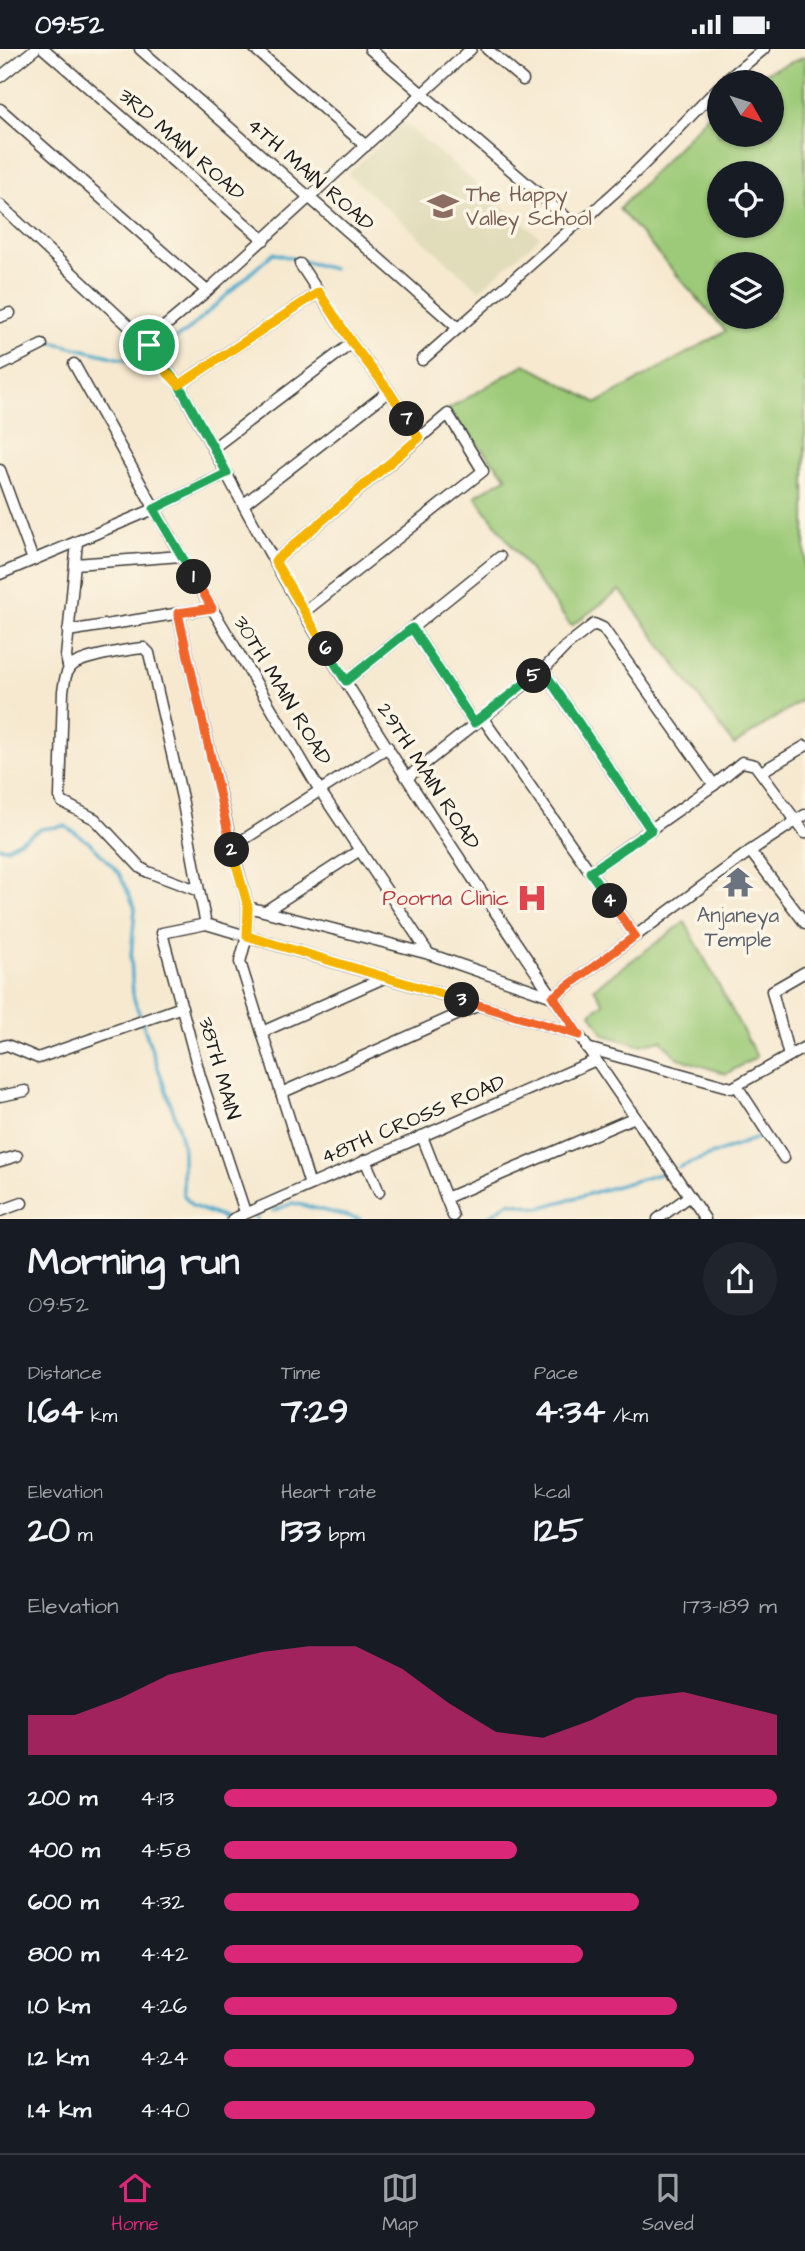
<!DOCTYPE html>
<meta charset="utf-8">
<style>
:root{--surface:#171b24;--page:#20242c;--text:#f1f3f6;--muted:#9ea1a6;--line:#363941;--accent:#db2777}
body{margin:0;font-family:"Architects Daughter",sans-serif;background:var(--page);color:var(--text);height:100vh;display:flex;flex-direction:column;font-size:26px;white-space:nowrap}
*{box-sizing:border-box;margin:0}
p{font-size:23px;color:var(--muted)}
.icon{flex:none;width:38px;height:38px;fill:none;stroke:currentColor;stroke-width:2;stroke-linecap:round;stroke-linejoin:round}
.map{position:relative;height:1170px;overflow:hidden}
.side{display:flex;flex-direction:column;background:var(--surface);flex:1}
.side>*{flex:none}
.needle{width:46px;rotate:129deg}
.fabs{position:absolute;left:707px;top:21px;display:grid;gap:14px}
.fabs a{display:grid;place-items:center;width:77px;height:77px;border-radius:50%;background:var(--surface);box-shadow:0 2px 5px #0004;font-size:35px}
.pin{position:absolute;display:grid;place-items:center;width:60px;height:60px;color:#fff;margin:-30px;border:4px solid #fff;border-radius:50%;box-shadow:0 2px 7px #0007}
.km{position:absolute;width:35px;height:35px;margin:-18px;border-radius:50%;background:#222;color:#fff;font-size:19px;line-height:35px;text-align:center}
.round{display:grid;place-items:center;flex:none;width:74px;height:74px;border-radius:37px;background:var(--page)}
.head{display:flex;align-items:center;justify-content:space-between;height:119px;padding:0 28px}
h1{font-size:38px;font-weight:700;line-height:52px}
.figures{display:grid;grid-template-columns:repeat(3,1fr);gap:10px;height:119px;padding:7px 28px}
.figures div{display:grid;align-content:center}
.figures b{font-size:35px;font-weight:700}
.figures small{font-size:19px;font-weight:400}
.figures p{font-size:19px}
.chart{height:196px;padding:14px 28px}
.chart p{display:flex;justify-content:space-between}
.chart svg{width:100%;height:126px;margin-top:7px;fill:var(--accent);opacity:.7}
ul{padding:0 28px;list-style:none;font-size:23px}
li{display:grid;grid-template-columns:112px 84px 1fr;align-items:center;height:52px}
li i{height:18px;border-radius:9px;background:var(--accent)}
.status{display:flex;justify-content:space-between;align-items:center;height:49px;padding:0 35px;background:var(--surface);direction:ltr}
.status svg{height:19px;fill:currentColor}
.tabs{display:flex;justify-content:space-around;align-items:center;height:98px;border-top:2px solid var(--line);background:var(--surface);font-size:19px;color:var(--muted)}
.tabs a{display:grid;justify-items:center;gap:4px}
.tabs .selected{color:var(--accent)}
.map>svg:first-child{display:block}
</style>
<div class="status"><b>09:52</b><svg viewBox="0 0 49 12"><path d="M0 12V9h3v3zM5 12V6h3v6zM10 12V3h3v9zM15 12V0h3v12zM26 1h20v11H26zM47 4h2v5h-2z"/></svg></div>
<div class="map">
<svg width="805" height="1170" viewBox="0 0 805 1170">
<rect width="100%" height="100%" fill="#fcf5e5"/>
<filter id="ink" filterUnits="userSpaceOnUse"><feTurbulence type="fractalNoise" baseFrequency=".0143" numOctaves="2"/><feDisplacementMap in="SourceGraphic" scale="14" xChannelSelector="R" yChannelSelector="G"/><feConvolveMatrix kernelMatrix="1 2 1 2 8 2 1 2 1" color-interpolation-filters="sRGB"/></filter>
<filter id="wash" filterUnits="userSpaceOnUse"><feTurbulence type="fractalNoise" baseFrequency=".00686" numOctaves="4" result="noise"/><feDisplacementMap in="SourceGraphic" scale="28" xChannelSelector="R" yChannelSelector="G"/><feGaussianBlur stdDeviation="1.57" result="paint"/><feColorMatrix in="noise" values="0 0 0 0 0 0 0 0 0 0 0 0 0 0 0 0 0 1.4 0 .05"/><feComposite in="paint" operator="in"/></filter>
<g filter="url(#wash)">
<rect width="100%" height="100%" fill="#f6e9d0"/>
<!-- built -->
<polygon fill="#e1dcba" points="403,73 540,188 479,241 348,125"/>
<!-- green -->
<g fill="#9dca78" stroke="#5c734a" stroke-width="2" fill-rule="evenodd">
<path d="M 805,8 L 805,649 L 734,696 L 620,541 L 571,577 L 475,447 L 507,428 L 447,361 L 525,315 L 597,354 L 726,282 L 619,160 L 719,55 L 719,86 L 772,86 L 772,33 L 741,33 ZM 719,124 L 772,124 L 772,177 L 719,177 ZM 719,215 L 772,215 L 772,268 L 719,268 Z"/>
<polygon points="685,873 757,1008 726,1025 676,1008 661,991 639,996 604,986 591,964 604,954 594,939"/>
</g>
<g fill="none" stroke-linecap="round" stroke-linejoin="round">
<!-- stream -->
<g stroke="#4ca9ca" stroke-width="3.5">
<polyline points="176,289 185,284 273,204 333,220"/>
<polyline points="43,291 134,313"/>
<polyline points="0,798 7,799 41,780 65,777 90,794 119,824 135,859 131,908 133,947 176,1070 183,1098 183,1145 192,1157 224,1169"/>
<polyline points="679,1118 762,1087"/>
<polyline points="273,1162 293,1154 360,1170"/>
<polyline points="256,1170 257,1169"/>
<polyline points="486,1170 509,1153 539,1159 663,1124"/>
</g>
</g>
</g>
<g filter="url(#ink)">
<g fill="none" stroke-linecap="round" stroke-linejoin="round">
<!-- minor casing -->
<g stroke="#3d3b37" stroke-width="13">
<g id="minor">
<polyline points="44,0 264,191"/>
<polyline points="140,0 458,279"/>
<polyline points="255,0 366,97"/>
<polyline points="370,0 575,176"/>
<polyline points="487,0 523,31"/>
<polyline points="0,28 35,0"/>
<polyline points="724,33 764,0"/>
<polyline points="0,60 207,242"/>
<path d="M 0,156 L 149,296 L 155,298 L 160,307 L 160,313 L 179,336 C 229,429 278,524 334,614 C 451,803 579,986 705,1170"/>
<polyline points="300,215 352,294 389,342 419,389"/>
<polyline points="0,268 10,264"/>
<polyline points="146,293 207,242 471,0"/>
<path d="M 422,311 L 581,171 C 593,166 596,159 606,151 C 646,116 682,75 719,38"/>
<polyline points="74,315 181,507 319,740 429,905"/>
<polyline points="0,317 42,296"/>
<polyline points="179,336 319,243"/>
<polyline points="213,399 352,294"/>
<polyline points="0,421 33,511"/>
<polyline points="244,455 389,342"/>
<polyline points="275,512 448,365 483,422 304,563"/>
<polyline points="75,515 181,507"/>
<polyline points="0,525 154,460 227,424"/>
<polyline points="178,564 232,798 248,858 247,887 240,913 310,1136"/>
<polyline points="412,579 474,674"/>
<polyline points="68,582 212,559"/>
<polyline points="69,621 66,608 77,493"/>
<polyline points="543,621 651,781"/>
<polyline points="346,632 500,508"/>
<polyline points="482,668 635,887"/>
<polyline points="761,723 805,697"/>
<polyline points="408,728 543,621 566,597 594,575 603,579 714,736"/>
<polyline points="232,798 388,698"/>
<polyline points="750,802 805,874"/>
<polyline points="590,823 714,736 742,713 755,716 805,784"/>
<path d="M 199,842 L 182,749 L 149,604 L 144,599 C 130,600 83,608 73,616 C 65,622 65,632 63,642 L 60,748 L 62,753 L 95,770 L 141,819 L 148,823 L 199,842 L 206,875"/>
<polyline points="248,858 429,905 553,948 750,802 805,766"/>
<polyline points="267,861 360,801"/>
<polyline points="262,983 386,928"/>
<polyline points="0,998 7,996 38,1009 182,958"/>
<polyline points="587,999 732,1039 805,998"/>
<polyline points="789,1007 772,942 805,923"/>
<polyline points="737,1037 784,1109"/>
<polyline points="281,1044 479,956"/>
<polyline points="0,1047 25,1042"/>
<polyline points="422,1087 453,1167"/>
<polyline points="365,1111 379,1143"/>
<polyline points="0,1112 17,1107"/>
<polyline points="446,1149 635,1068"/>
<polyline points="0,1162 22,1154"/>
<polyline points="245,1163 200,1027 162,884 206,875 579,986"/>
<polyline points="233,1170 596,1011"/>
<polyline points="658,1170 689,1147"/>
</g>
</g>
<!-- minor -->
<use href="#minor" stroke="#fff" stroke-width="10"/>
</g>
</g>
<g fill="none" stroke-linecap="round" stroke-linejoin="round" filter="url(#ink)">
<!-- split-1 casing -->
<g stroke="#fff" stroke-width="14">
<polyline id="split-1" points="149,296 155,298 160,307 160,313 179,336 227,424 154,460 194,528"/>
</g>
<!-- split-2 casing -->
<g stroke="#fff" stroke-width="14">
<polyline id="split-2" points="194,528 212,559 178,564 232,801"/>
</g>
<!-- split-3 casing -->
<g stroke="#fff" stroke-width="14">
<polyline id="split-3" points="232,801 248,858 247,887 462,951"/>
</g>
<!-- split-4 casing -->
<g stroke="#fff" stroke-width="14">
<polyline id="split-4" points="462,951 579,986 553,948 635,887 610,852"/>
</g>
<!-- split-5 casing -->
<g stroke="#fff" stroke-width="14">
<polyline id="split-5" points="534,627 543,621 651,781 590,823 610,852"/>
</g>
<!-- split-6 casing -->
<g stroke="#fff" stroke-width="14">
<polyline id="split-6" points="326,600 346,632 412,579 474,674 534,627"/>
</g>
<!-- split-7 casing -->
<g stroke="#fff" stroke-width="14">
<polyline id="split-7" points="326,600 275,512 419,389 407,370"/>
</g>
<!-- split-8 casing -->
<g stroke="#fff" stroke-width="14">
<path id="split-8" d="M 149,296 L 147,303 C 157,314 168,324 179,336 L 319,243 L 352,294 L 389,342 L 407,370"/>
</g>
<!-- split-1 -->
<use href="#split-1" stroke="#22a559" stroke-width="9"/>
<!-- split-2 -->
<use href="#split-2" stroke="#f0652b" stroke-width="9"/>
<!-- split-3 -->
<use href="#split-3" stroke="#f5b400" stroke-width="9"/>
<!-- split-4 -->
<use href="#split-4" stroke="#f0652b" stroke-width="9"/>
<!-- split-5 -->
<use href="#split-5" stroke="#22a559" stroke-width="9"/>
<!-- split-6 -->
<use href="#split-6" stroke="#22a559" stroke-width="9"/>
<!-- split-7 -->
<use href="#split-7" stroke="#f5b400" stroke-width="9"/>
<!-- split-8 -->
<use href="#split-8" stroke="#f5b400" stroke-width="9"/>
</g>
<!-- icons -->
<defs>
<g id="school-bare" transform="scale(2.415)"><path d="M0-5L7-2L0 1L-7-2ZM-4 1L0 2.5L4 1V4Q0 6-4 4Z" fill="#8d6e63" stroke="#fcf5e5" stroke-width="2.5" paint-order="stroke"/></g>
<g id="temple-bare" transform="scale(2.415)"><path d="M0-6L5-2H3V0L6.5 2.5H4V6H1.5V3h-3V6H-4V2.5H-6.5L-3 0V-2H-5Z" fill="#6b7280" stroke="#fcf5e5" stroke-width="2.5" paint-order="stroke"/></g>
<g id="hospital-bare" transform="scale(2.415)"><path d="M-5-5h3v3.5h4V-5h3V5h-3V1.5h-4V5h-3Z" fill="#e0444e" stroke="#fcf5e5" stroke-width="2.5" paint-order="stroke"/></g>
</defs>
<g fill-rule="evenodd">
<use href="#school-bare" x="443" y="157"/>
<use href="#temple-bare" x="738" y="833"/>
<use href="#hospital-bare" x="532" y="849"/>
</g>
<g text-anchor="middle" stroke-width="7" stroke-linejoin="round" paint-order="stroke">
<!-- street labels -->
<g font-size="21" fill="#1c1c1c" stroke="#fcf5e5">
<text transform="translate(182 95) rotate(41)" y="7">3RD MAIN ROAD</text>
<text transform="translate(311 125) rotate(41)" y="7">4TH MAIN ROAD</text>
<text transform="translate(283 641) rotate(59)" y="7">30TH MAIN ROAD</text>
<text transform="translate(429 727) rotate(57)" y="7">29TH MAIN ROAD</text>
<text transform="translate(220 1019) rotate(74)" y="7">38TH MAIN</text>
<text transform="translate(413 1070) rotate(-23)" y="7">48TH CROSS ROAD</text>
</g>
<!-- education labels -->
<g font-size="21" fill="#785e54" stroke="#fcf5e5" text-anchor="start">
<text x="466" y="152">The Happy<tspan x="466" dy="24">Valley School</tspan></text>
</g>
<!-- health labels -->
<g font-size="21" fill="#be3a42" stroke="#fcf5e5" text-anchor="end">
<text x="509" y="856">Poorna Clinic</text>
</g>
<!-- worship labels -->
<g font-size="21" fill="#5b616d" stroke="#fcf5e5">
<text x="738" y="873">Anjaneya<tspan x="738" dy="24">Temple</tspan></text>
</g>
</g>
</svg>
<div class="fabs">
<a><svg class="needle" viewBox="-14 -14 28 28"><path d="M0-13l5 13h-10z" fill="#e53935"/><path d="M0 13l5-13h-10z" fill="#9ea1a6"/></svg></a>
<a><svg class="icon" aria-label="locate" viewBox="0 0 24 24"><circle cx="12" cy="12" r="6"/><path d="M12 2v4M12 18v4M2 12h4M18 12h4"/></svg></a>
<a><svg class="icon" aria-label="layers" viewBox="0 0 24 24"><path d="M12 4l9 5-9 5-9-5zM3 14l9 5 9-5"/></svg></a>
</div>
<div class="pin" style="left:149px;top:296px;background:#1e9e55"><svg class="icon" aria-label="arrive" viewBox="0 0 24 24"><path d="M6 21V4h12l-3 4 3 4H6"/></svg></div>
<b class="km" style="left:194px;top:528px">1</b>
<b class="km" style="left:232px;top:801px">2</b>
<b class="km" style="left:462px;top:951px">3</b>
<b class="km" style="left:610px;top:852px">4</b>
<b class="km" style="left:534px;top:627px">5</b>
<b class="km" style="left:326px;top:600px">6</b>
<b class="km" style="left:407px;top:370px">7</b>
</div>
<section class="side">
<div class="head"><div><h1>Morning run</h1><p>09:52</p></div><a class="round"><svg class="icon" aria-label="share" viewBox="0 0 24 24"><path d="M12 15V3M7 8l5-5 5 5M5 13v7h14v-7"/></svg></a></div>
<div class="figures">
<div><p>Distance</p><b>1.64<small> km</small></b></div>
<div><p>Time</p><b>7:29</b></div>
<div><p>Pace</p><b>4:34<small> /km</small></b></div>
</div>
<div class="figures">
<div><p>Elevation</p><b>20<small> m</small></b></div>
<div><p>Heart rate</p><b>133<small> bpm</small></b></div>
<div><p>kcal</p><b>125</b></div>
</div>
<div class="chart"><p><span>Elevation</span>173–189 m</p>
<svg viewBox="0 0 160 44" preserveAspectRatio="none"><path d="M0 44V30L10 30L20 24L30 16L40 12L50 8L60 6L70 6L80 14L90 26L100 36L110 38L120 32L130 24L140 22L150 26L160 30V44z"/></svg>
</div>
<ul>
<li><b>200 m</b>4:13<i style="width:100%"></i></li>
<li><b>400 m</b>4:58<i style="width:53%"></i></li>
<li><b>600 m</b>4:32<i style="width:75%"></i></li>
<li><b>800 m</b>4:42<i style="width:65%"></i></li>
<li><b>1.0 km</b>4:26<i style="width:82%"></i></li>
<li><b>1.2 km</b>4:24<i style="width:85%"></i></li>
<li><b>1.4 km</b>4:40<i style="width:67%"></i></li>
</ul>
</section>
<nav class="tabs">
<a class="selected"><svg class="icon" aria-label="home" viewBox="0 0 24 24"><path d="M3 11l9-7 9 7M6 9v11h12V9"/></svg>Home</a>
<a><svg class="icon" aria-label="map" viewBox="0 0 24 24"><path d="M3 6l6-2 6 2 6-2v14l-6 2-6-2-6 2zM9 4v14M15 6v14"/></svg>Map</a>
<a><svg class="icon" aria-label="saved" viewBox="0 0 24 24"><path d="M7 4h10v16l-5-4-5 4z"/></svg>Saved</a>
</nav>
